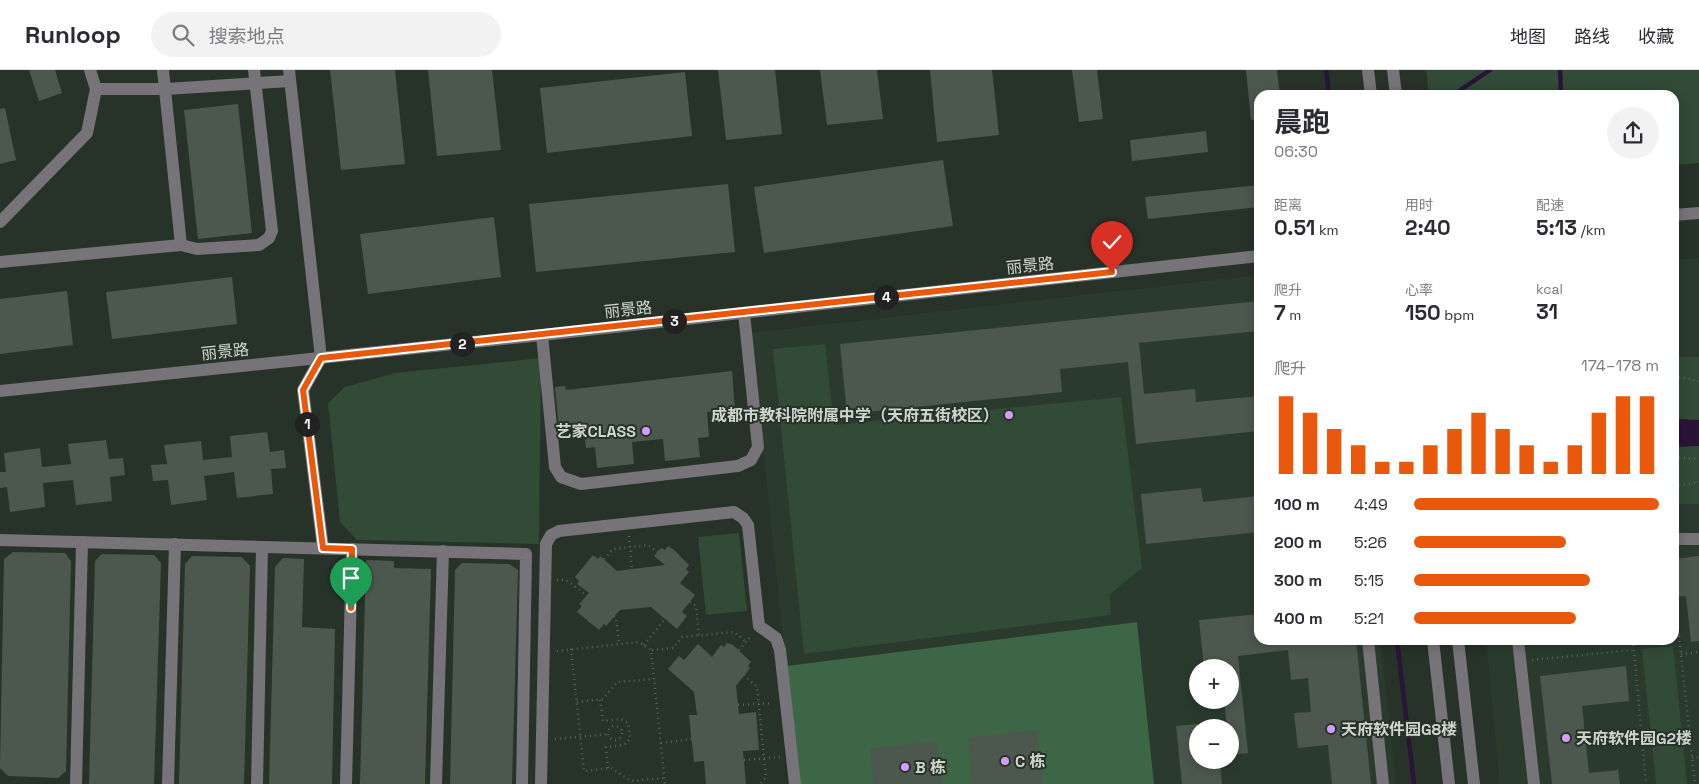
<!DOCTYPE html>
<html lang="zh">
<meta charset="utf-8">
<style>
:root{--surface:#fff;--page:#f2f2f3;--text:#2b2b33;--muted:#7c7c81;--line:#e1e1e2;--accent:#ea580c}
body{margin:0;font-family:"Space Grotesk","Noto Sans SC",sans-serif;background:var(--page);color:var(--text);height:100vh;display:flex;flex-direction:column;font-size:19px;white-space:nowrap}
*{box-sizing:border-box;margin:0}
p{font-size:16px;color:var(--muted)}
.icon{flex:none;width:28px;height:28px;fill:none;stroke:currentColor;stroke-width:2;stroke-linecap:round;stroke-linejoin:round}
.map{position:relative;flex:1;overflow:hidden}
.panel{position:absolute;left:1254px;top:20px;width:425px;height:555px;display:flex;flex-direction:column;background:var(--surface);border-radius:15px;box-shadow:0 2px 12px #0003}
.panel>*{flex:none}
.tools{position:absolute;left:1189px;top:589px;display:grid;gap:10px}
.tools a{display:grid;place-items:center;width:50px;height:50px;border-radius:50%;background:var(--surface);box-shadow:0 2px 12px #0003;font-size:25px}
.pin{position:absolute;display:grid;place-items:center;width:42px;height:42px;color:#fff;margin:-51px -21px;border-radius:50% 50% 50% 0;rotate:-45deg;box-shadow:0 0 5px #0007}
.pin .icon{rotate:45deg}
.km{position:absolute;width:25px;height:25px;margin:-12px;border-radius:50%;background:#222;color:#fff;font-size:14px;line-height:25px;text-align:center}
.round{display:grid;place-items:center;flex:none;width:52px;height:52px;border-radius:26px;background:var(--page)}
.summary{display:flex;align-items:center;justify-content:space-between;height:85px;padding:0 20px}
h1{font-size:28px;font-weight:700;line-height:38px}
.figures{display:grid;grid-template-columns:repeat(3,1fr);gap:8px;height:85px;padding:5px 20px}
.figures div{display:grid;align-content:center}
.figures b{font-size:21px;font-weight:700}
.figures small{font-size:14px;font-weight:400}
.figures p{font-size:14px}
.chart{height:140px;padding:10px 20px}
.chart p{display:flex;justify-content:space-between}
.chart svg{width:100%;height:90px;margin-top:5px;stroke:var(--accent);stroke-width:6}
ul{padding:0 20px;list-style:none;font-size:16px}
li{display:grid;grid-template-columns:80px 60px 1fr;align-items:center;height:38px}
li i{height:12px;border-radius:6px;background:var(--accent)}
header{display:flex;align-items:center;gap:30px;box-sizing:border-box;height:70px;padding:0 25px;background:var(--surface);border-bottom:1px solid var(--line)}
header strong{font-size:24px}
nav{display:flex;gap:28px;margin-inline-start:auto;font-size:18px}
.search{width:350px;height:45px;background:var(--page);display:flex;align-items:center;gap:12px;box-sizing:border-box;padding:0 18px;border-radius:28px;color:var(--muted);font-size:19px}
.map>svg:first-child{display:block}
</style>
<header>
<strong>Runloop</strong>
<div class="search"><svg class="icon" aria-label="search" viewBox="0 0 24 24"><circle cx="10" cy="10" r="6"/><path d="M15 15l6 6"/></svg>搜索地点</div>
<nav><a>地图</a><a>路线</a><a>收藏</a></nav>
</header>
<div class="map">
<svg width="1699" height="714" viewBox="0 0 1699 714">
<rect width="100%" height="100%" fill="#273229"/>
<!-- built -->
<g fill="#2a3b2e" fill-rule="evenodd">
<polygon points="1699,188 1699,287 1674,287 1674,190"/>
<path d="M 1259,205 L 1259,570 L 1380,570 L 1396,714 L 1154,714 L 1137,552 L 786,596 L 751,263 ZM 1198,598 L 1230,598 L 1230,630 L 1198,630 ZM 1198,658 L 1230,658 L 1230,690 L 1198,690 Z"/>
<polygon points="1674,434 1699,434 1699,714 1500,714 1486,570 1674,570"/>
</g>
<!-- green -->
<g fill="#314b37">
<polygon points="1426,0 1699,0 1699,93 1674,95 1674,25 1429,25"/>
<polygon points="825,274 834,355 1121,327 1142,498 1110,524 1111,545 804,584 773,279"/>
<rect x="1674" y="287" width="25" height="147"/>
<polygon points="541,288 539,474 357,470 340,452 328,333 345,317 395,303"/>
<polygon points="739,463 747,541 706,545 698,467"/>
<polygon points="1673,576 1687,714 1656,714 1642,579"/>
</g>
<!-- forest -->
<polygon fill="#3d6646" points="1137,552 1154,714 800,714 786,596"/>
<!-- water -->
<polygon fill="#291438" points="1674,349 1699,350 1699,376 1674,377"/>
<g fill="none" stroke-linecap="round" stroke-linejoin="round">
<!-- stream -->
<g stroke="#291438" stroke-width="4.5">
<polyline points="1326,0 1329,25"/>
<polyline points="1560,0 1561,25"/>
<polyline points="1453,25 1490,0"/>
<polyline points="1397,570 1414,714"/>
</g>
</g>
<!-- building -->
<g fill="#4c584e">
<polygon points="29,0 55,0 62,23 39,31"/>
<polygon points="330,0 395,0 405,94 341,100"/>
<polygon points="428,0 492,0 501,80 437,86"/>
<polygon points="718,0 775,0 782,64 726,70"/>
<polygon points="820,0 877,0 883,49 827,55"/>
<polygon points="930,0 992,0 999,65 937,72"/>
<polygon points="1072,0 1097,0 1103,49 1079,52"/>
<polygon points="1246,0 1277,0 1280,25 1259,25 1259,49 1251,50"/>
<polygon points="685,2 692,66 547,83 540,18"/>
<polygon points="238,34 252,163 198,169 184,40"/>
<polygon points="5,38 16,90 0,94 0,39"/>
<polygon points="1206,61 1208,82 1132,91 1130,70"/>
<polygon points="943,90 953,156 764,183 754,117"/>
<polygon points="728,114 735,182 536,202 529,134"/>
<polygon points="1259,115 1259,137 1148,149 1145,127"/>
<polygon points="494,147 501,207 368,224 360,164"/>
<polygon points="232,207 237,254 112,269 106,222"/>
<polygon points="67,221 73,275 0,284 0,229"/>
<polygon points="1259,231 1259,261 1139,273 1144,324 1195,319 1196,332 1259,326 1259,361 1136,374 1128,292 1060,299 1062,322 847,344 840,274"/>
<polygon points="732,301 735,339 707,342 709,367 698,368 700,387 665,391 663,369 632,372 634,394 597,398 595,377 586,378 583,356 559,359 555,317 565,316 566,320"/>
<polygon points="267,362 270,382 284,380 286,398 271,399 273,424 237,428 234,402 204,406 207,430 171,435 168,410 153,411 151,395 167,394 164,375 201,371 203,390 232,387 230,366"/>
<polygon points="106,370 109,389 123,388 125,405 110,407 112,431 76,435 73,410 43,413 45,437 10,442 7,417 0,418 0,402 6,402 4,383 40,378 42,397 71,394 68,374"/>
<polygon points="1201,418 1203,432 1259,426 1259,462 1146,474 1141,424"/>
<polygon points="668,476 673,479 689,495 686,499 689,502 680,513 695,525 682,542 687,546 677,559 651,537 620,540 606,556 604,554 599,560 577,542 582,536 579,534 589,523 577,514 579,511 575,507 593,485 598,489 600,486 617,501 632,499 665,495 654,486 661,478 665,480"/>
<polygon points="13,482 65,483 71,491 66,701 58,708 8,706 0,698 4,489"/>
<polygon points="102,484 154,485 161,493 154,714 89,714 95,491"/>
<polygon points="192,486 242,487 250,496 244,714 179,714 185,494"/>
<polygon points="1699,486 1699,571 1691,572 1686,526 1674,527 1674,489"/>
<polygon points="283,488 304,489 302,557 335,559 332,714 269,714 275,497"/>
<polygon points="366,490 394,491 394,498 431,499 425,714 360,714"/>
<polygon points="462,493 509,494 518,500 512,714 450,714 455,500"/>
<polygon points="1259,544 1259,570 1356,570 1371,714 1332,714 1328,675 1298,678 1294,643 1311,642 1308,608 1291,610 1288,580 1238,586 1248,683 1230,685 1230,658 1227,658 1224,630 1230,630 1230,598 1204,598 1199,550"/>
<polygon points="727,573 733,575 751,592 748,596 750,598 736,616 739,644 756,642 759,680 743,681 746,714 706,714 704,691 694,692 689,645 697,645 694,622 668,599 679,586 684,590 698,574 712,587 721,575 724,577"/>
<polygon points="1626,596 1629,631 1582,636 1589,703 1618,700 1620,714 1552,714 1540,606"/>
<polygon points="1198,654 1198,690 1220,690 1222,714 1182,714 1176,656"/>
<polygon points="1037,660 1043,714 972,714 968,668"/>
<polygon points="936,671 942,714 873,714 870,679"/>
</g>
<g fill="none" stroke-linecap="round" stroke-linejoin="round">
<!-- path -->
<g stroke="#5a635b" stroke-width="2.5" stroke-dasharray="1 4" stroke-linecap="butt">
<polyline points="1674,306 1699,311"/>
<polyline points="1674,387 1699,389"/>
<polyline points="1674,416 1699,412"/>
<polyline points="629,466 632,499"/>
<polyline points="604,489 613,479 648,475 658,482"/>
<polyline points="557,510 566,510 589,527"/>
<polyline points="690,532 696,536 699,565"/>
<polyline points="610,543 616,548 619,574"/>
<polyline points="1674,567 1679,566 1695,714"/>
<polyline points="1633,570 1646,714"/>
<polyline points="644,575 665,549"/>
<polyline points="571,579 584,701 611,698 631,711 664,708"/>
<polyline points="652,580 673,578 682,567 734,562 746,572"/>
<polyline points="739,580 752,565"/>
<polyline points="557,581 639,572 651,580 665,714"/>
<polyline points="1681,584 1699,582"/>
<polyline points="1532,590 1632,580"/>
<polyline points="744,605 757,617 766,707 760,714"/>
<polyline points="600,630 603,651 621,649 628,653 630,669 624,675 606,677 608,698"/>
<polyline points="577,632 603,629 617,612 654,609"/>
<polyline points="738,635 772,633"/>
<circle cx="615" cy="663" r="7"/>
<polyline points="555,669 609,664"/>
<polyline points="661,673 692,669"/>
<polyline points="1692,688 1699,687"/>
<polyline points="744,690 780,687"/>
</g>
<!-- minor -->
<g stroke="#767379" stroke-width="12">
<polyline points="289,0 321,288 303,320 323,478"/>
<polyline points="1368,0 1371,25"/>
<polyline points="1393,0 1396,25"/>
<polyline points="96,19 166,19 290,11"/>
<polyline points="1674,145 1699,143"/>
<polyline points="0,152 87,63 96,19 90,0"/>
<polyline points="181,175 197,179 259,175 269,168 272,161 254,0"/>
<polyline points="0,192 181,175 163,0"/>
<polyline points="542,265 555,397 561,407 581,414 738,396 751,390 758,377 744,243"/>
<polyline points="0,321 542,265 1259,186"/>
<polyline points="1674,469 1699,469"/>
<polyline points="0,470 526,484 522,714"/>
<polyline points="1368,570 1383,714"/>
<polyline points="1433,570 1449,714"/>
<polyline points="1458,570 1474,714"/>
<polyline points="1518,570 1534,714"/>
<polyline points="76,714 82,472"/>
<polyline points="168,714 175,474"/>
<polyline points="257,714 262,477"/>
<polyline points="346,714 352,479"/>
<polyline points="436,714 443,481"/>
<polyline points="541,714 546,474 551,465 559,461 734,442 743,448 748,455 759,556 776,568 780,580 795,714"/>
</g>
</g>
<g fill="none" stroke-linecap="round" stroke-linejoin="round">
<!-- route casing -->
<g stroke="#fff" stroke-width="10">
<polyline id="route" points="351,538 352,479 323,478 303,320 321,288 1112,202"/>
</g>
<!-- route -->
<use href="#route" stroke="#ea580c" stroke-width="6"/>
</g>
<!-- markers -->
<g fill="#d29dfd" stroke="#273229" stroke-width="2">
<circle cx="1009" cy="345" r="5"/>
<circle cx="646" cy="361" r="5"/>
<circle cx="1331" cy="659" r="5"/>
<circle cx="1566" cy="668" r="5"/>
<circle cx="1005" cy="691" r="5"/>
<circle cx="905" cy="697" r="5"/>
</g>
<g text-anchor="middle" stroke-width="4" stroke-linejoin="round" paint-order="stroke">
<!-- street labels -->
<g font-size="16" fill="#ced5cf" stroke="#273229">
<text transform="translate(1030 195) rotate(-6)" y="6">丽景路</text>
<text transform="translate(628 239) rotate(-6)" y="6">丽景路</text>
<text transform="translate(225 281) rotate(-6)" y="6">丽景路</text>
</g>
<!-- poi labels -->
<g font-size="16" font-weight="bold" fill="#ced5cf" stroke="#273229" text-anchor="start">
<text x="999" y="351" text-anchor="end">成都市教科院附属中学（天府五街校区）</text>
<text x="636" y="367" text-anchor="end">艺家CLASS</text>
<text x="1341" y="665">天府软件园G8楼</text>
<text x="1576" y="674">天府软件园G2楼</text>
<text x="1015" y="697">C 栋</text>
<text x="915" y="703">B 栋</text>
</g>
</g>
</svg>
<div class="tools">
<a>+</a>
<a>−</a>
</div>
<div class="pin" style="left:351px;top:538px;background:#1e9e55"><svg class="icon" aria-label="arrive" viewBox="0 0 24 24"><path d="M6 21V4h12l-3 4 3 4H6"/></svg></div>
<div class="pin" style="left:1112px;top:202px;background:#d93025"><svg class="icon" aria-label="check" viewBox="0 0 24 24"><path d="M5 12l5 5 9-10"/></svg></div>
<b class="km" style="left:307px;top:354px">1</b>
<b class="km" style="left:462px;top:274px">2</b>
<b class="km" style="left:674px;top:251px">3</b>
<b class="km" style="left:886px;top:227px">4</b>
<section class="panel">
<div class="summary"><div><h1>晨跑</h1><p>06:30</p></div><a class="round"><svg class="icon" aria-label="share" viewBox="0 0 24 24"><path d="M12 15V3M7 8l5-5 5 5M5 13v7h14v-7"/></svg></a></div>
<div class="figures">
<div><p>距离</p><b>0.51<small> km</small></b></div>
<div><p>用时</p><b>2:40</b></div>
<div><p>配速</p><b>5:13<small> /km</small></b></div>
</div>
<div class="figures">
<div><p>爬升</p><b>7<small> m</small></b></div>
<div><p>心率</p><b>150<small> bpm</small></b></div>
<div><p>kcal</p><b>31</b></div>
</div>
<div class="chart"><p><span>爬升</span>174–178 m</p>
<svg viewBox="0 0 160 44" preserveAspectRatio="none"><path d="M5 44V6M15 44V14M25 44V22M35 44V30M45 44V38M55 44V38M65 44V30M75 44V22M85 44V14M95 44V22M105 44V30M115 44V38M125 44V30M135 44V14M145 44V6M155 44V6"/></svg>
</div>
<ul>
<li><b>100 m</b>4:49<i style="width:100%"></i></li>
<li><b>200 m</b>5:26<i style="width:62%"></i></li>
<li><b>300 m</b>5:15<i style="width:72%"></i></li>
<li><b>400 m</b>5:21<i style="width:66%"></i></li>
</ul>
</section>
</div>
